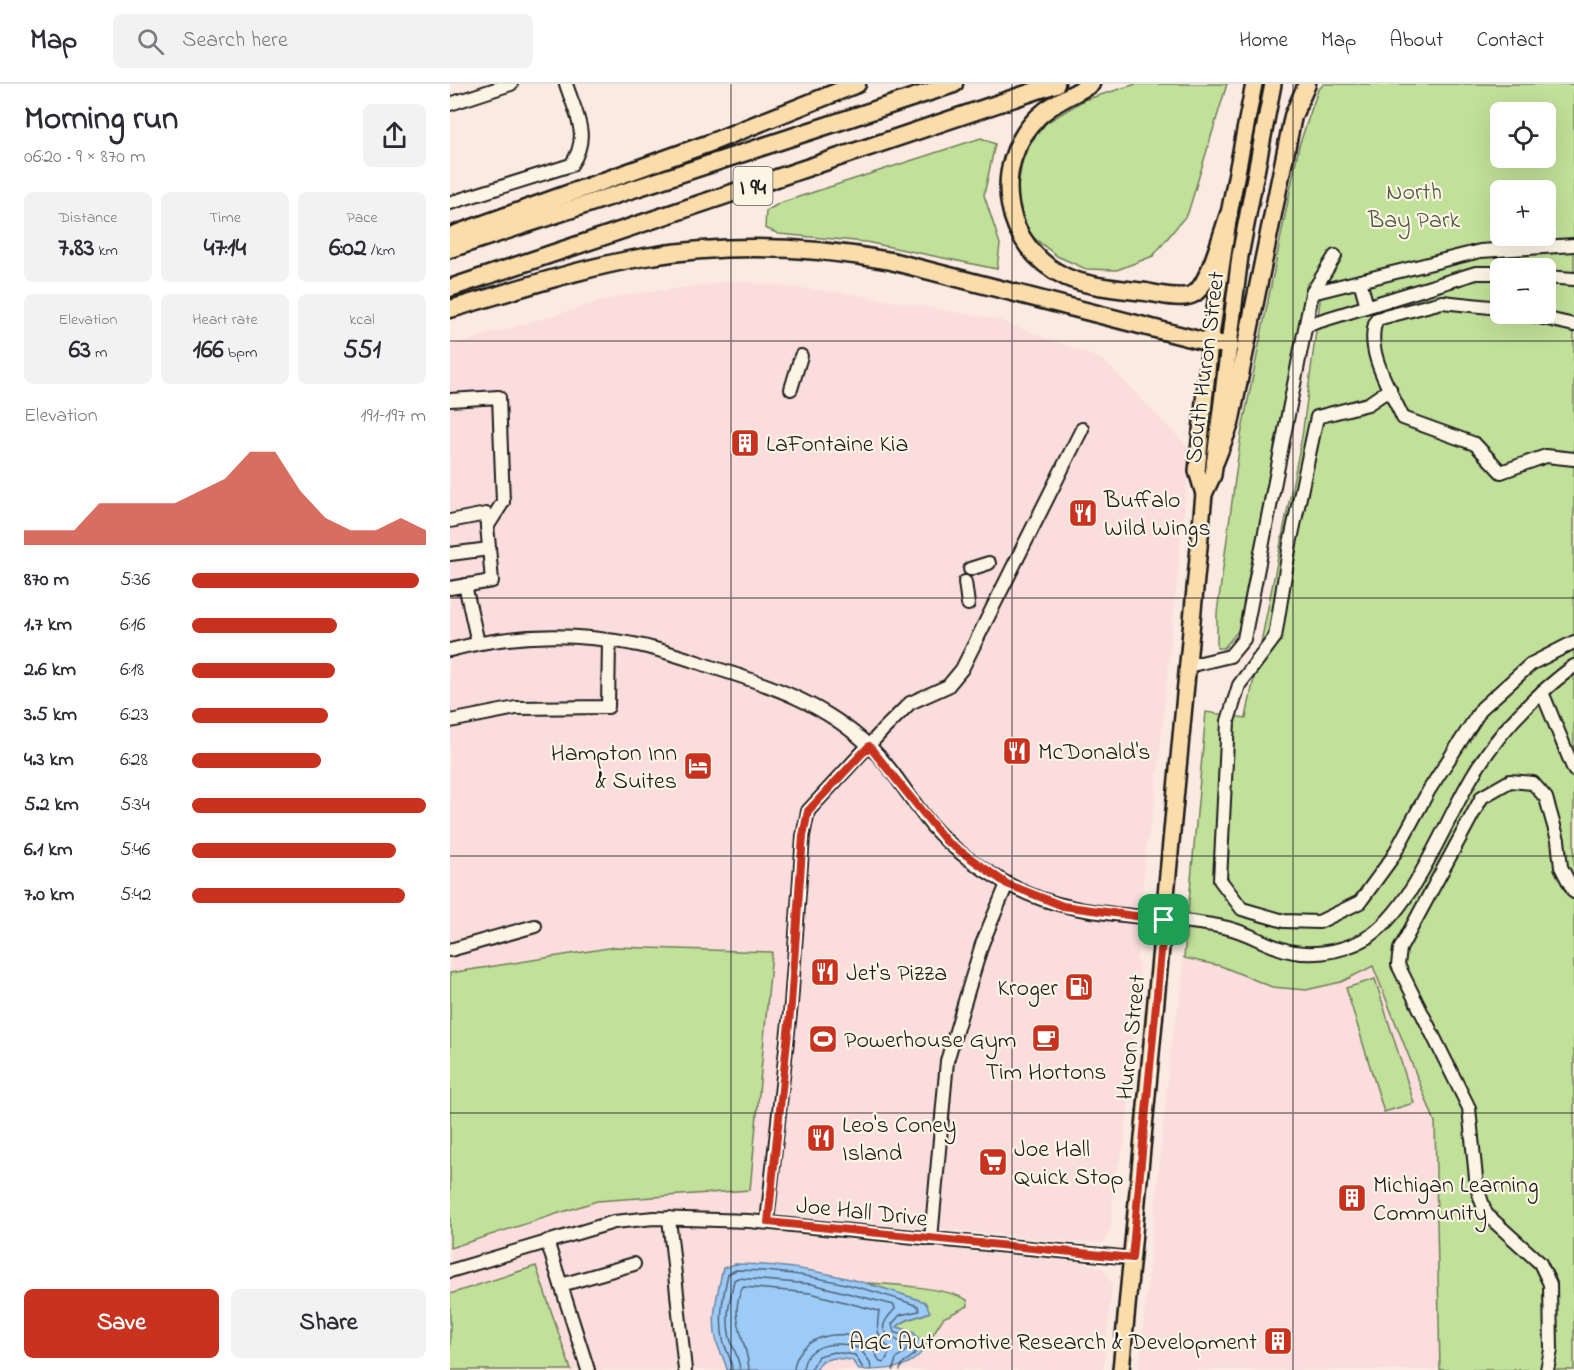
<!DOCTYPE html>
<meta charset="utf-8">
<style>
:root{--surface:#fff;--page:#f2f2f3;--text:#2b2b33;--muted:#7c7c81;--line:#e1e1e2;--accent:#c8321e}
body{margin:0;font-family:"Indie Flower",sans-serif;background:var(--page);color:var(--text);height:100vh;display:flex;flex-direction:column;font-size:22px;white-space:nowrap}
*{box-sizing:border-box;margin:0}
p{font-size:20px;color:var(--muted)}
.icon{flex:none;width:33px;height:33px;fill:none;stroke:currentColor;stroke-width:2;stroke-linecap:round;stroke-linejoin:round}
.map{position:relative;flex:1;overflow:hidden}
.side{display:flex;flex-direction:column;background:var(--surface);width:450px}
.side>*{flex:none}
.fabs{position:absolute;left:1040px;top:18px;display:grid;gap:12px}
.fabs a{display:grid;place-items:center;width:66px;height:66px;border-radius:9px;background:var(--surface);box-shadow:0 6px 24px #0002;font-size:30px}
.pin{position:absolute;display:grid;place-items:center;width:51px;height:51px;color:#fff;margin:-26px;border-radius:12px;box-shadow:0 3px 9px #0006}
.round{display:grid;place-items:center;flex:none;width:63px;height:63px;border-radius:9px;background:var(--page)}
.summary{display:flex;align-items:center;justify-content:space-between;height:102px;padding:0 24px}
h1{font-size:33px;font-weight:700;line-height:45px}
.stats{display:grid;grid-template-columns:repeat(3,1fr);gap:9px;height:102px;padding:6px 24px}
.stats div{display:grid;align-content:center;border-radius:9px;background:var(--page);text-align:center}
.stats b{font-size:26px;font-weight:700}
.stats small{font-size:16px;font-weight:400}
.stats p{font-size:16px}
.chart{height:168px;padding:12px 24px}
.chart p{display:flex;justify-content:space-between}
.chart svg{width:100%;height:108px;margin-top:6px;fill:var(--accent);opacity:.7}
.primary-button{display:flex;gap:12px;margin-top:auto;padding:12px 24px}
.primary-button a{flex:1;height:69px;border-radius:9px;background:var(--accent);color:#fff;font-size:24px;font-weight:700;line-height:69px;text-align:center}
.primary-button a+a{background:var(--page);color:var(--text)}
ul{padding:0 24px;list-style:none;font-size:20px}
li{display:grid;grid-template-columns:96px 72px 1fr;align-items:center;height:45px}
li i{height:15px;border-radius:8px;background:var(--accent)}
header{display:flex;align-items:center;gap:36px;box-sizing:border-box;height:84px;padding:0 30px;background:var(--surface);border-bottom:2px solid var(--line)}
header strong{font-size:28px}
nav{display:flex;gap:33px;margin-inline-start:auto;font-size:21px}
.search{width:420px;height:54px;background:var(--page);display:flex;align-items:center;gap:15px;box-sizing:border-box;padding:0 21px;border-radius:9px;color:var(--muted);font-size:22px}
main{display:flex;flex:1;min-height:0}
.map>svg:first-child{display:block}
</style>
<header>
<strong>Map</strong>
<div class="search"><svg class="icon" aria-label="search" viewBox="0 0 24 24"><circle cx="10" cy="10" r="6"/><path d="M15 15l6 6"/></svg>Search here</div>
<nav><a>Home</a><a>Map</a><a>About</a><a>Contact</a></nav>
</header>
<main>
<section class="side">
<div class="summary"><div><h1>Morning run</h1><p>06:20 · 9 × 870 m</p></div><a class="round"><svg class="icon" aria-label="share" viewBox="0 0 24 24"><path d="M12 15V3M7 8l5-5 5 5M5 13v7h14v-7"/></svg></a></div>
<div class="stats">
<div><p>Distance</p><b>7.83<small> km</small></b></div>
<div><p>Time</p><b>47:14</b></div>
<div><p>Pace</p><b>6:02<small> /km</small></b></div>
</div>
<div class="stats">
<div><p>Elevation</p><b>63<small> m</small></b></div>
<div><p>Heart rate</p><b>166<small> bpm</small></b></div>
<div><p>kcal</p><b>551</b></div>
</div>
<div class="chart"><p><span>Elevation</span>191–197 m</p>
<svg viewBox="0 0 160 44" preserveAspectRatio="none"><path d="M0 44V38L10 38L20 38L30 27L40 27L50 27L60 27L70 22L80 17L90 6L100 6L110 22L120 33L130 38L140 38L150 33L160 38V44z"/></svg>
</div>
<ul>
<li><b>870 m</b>5:36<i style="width:97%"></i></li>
<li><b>1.7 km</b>6:16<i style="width:62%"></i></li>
<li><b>2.6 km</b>6:18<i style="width:61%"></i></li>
<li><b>3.5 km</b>6:23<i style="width:58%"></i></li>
<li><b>4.3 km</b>6:28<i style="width:55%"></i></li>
<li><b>5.2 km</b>5:34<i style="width:100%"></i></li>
<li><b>6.1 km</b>5:46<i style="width:87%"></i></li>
<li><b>7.0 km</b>5:42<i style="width:91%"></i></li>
</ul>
<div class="primary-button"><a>Save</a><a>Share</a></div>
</section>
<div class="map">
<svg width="1124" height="1286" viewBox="0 0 1124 1286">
<rect width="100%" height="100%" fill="#fbeae1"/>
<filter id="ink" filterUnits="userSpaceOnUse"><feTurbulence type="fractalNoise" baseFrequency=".0167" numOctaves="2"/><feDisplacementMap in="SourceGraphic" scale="12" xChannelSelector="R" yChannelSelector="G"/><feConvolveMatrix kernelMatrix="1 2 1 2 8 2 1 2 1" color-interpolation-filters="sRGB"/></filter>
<g filter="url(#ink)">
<!-- built -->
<g fill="#fadddc">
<polygon points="285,197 400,210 546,235 653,276 740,365 704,723 696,762 687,874 690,894 674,1061 665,1090 660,1144 656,1154 651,1159 639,1159 298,1127 297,1146 629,1178 653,1184 662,1200 653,1286 0,1286 0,262 170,212"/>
<polygon points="734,874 771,882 822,903 891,898 923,881 985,1038 990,1286 689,1286 722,953 731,914"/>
</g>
<!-- green -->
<g fill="#c1e099" stroke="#6e7e5a" stroke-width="1.5" fill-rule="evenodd">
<polygon points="686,0 777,0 738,129 703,172 667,186 636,185 607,172 578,149 566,114 574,67 596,39 634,16"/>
<path d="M 874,0 L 1124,0 L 1124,1286 L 990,1286 L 985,1038 L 923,882 L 891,898 L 856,906 L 822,903 L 771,882 L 734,874 L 756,628 L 796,634 L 852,353 L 873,194 L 857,199 L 788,547 L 774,564 L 767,564 L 767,529 L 791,351 L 849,62 L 868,6 ZM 1050,28 L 1095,28 L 1095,74 L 1050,74 ZM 1050,106 L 1095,106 L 1095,152 L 1050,152 ZM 1050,184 L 1095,184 L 1095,230 L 1050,230 Z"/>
<polygon points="531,54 545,60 534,111 550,160 547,185 416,158 329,150 315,144 316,127 330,119"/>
<polygon points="165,863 322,868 300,1106 147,1117 0,1164 0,889"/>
<polygon points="925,895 964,1019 934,1028 896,904"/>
<polygon points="86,1182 121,1286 0,1286 0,1210"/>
<path d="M 417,1199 C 441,1200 498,1204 517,1216 L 518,1222 L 493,1234 L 475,1263 L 463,1248 L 447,1243 C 455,1234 469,1234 479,1228 L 475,1218 Z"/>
</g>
<!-- water -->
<path fill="#9dcbf8" stroke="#6985a0" stroke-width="1.5" d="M 285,1180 C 351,1180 413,1196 475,1218 L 480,1228 C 469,1233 455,1234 447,1243 L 463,1248 L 475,1263 C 462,1286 436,1286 409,1286 L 402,1276 L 384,1274 L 372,1277 L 366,1286 L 277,1286 C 275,1275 270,1269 267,1259 C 260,1234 268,1208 273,1184 Z"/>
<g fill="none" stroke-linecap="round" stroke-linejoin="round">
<!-- shore -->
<g stroke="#506274" stroke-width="1.5">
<path d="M 282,1286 C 282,1274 275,1266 273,1255 C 269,1232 273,1212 278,1190 L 286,1186 C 349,1186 410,1201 468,1222 L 469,1227 L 450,1231 L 442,1240 L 444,1248 L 460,1254 L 467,1264 L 464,1271 L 452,1280 L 450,1286"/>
<path d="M 290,1286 C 289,1273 283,1265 280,1254 C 275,1234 280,1215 284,1196 L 288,1194 L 362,1200 L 444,1221 L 445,1225 C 416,1254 450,1251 458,1265 L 446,1275 L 443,1286"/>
<path d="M 299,1286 C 298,1257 277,1232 293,1203 L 360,1209 L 429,1227 C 426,1246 426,1252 441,1266 L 434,1279 L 430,1278 C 426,1270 421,1260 412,1256 C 387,1243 346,1254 344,1286"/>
<path d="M 353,1286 C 355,1259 390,1255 410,1265 L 420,1278 L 421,1286"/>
<polyline points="361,1286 368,1272 384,1268 405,1271 414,1286"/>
</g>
<!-- minor casing -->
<g stroke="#1c1c1c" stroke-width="16">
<g id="minor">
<polyline points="0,20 61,0"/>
<path d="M 0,119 L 121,81 C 141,52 126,31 116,0"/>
<polyline points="1095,193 1124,195"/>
<polyline points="910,197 917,222"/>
<polyline points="862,209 1030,167 1124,161"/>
<path d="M 1050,224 L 992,218 L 927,235 C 913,265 941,307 953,334 L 1025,360 L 1051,388 L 1096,372 L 1124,375"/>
<polyline points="1076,230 1124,241"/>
<polyline points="857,241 1026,189 1050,189"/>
<polyline points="341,305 351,272"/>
<polyline points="940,305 918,320 867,333 840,460 825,553 789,601 778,637 770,796 792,825 834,837 869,838 910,818 942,774 979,706 1032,624 1081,580 1124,558"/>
<polyline points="0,316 49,313 53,418 37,443"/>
<polyline points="0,437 36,430 42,497 0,504"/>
<polyline points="0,470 39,465"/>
<polyline points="520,485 539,479"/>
<polyline points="515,498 518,520"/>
<polyline points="15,501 28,559"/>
<path d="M 0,566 C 60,550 122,548 183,560 C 212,565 240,576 268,585 C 323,602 376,621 419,662 C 444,685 460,716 482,742 C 502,765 531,785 558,800 C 625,838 705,828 778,844 C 796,848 811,858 829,864 C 856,874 890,869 915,855 C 964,826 995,735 1026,686 C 1052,644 1085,611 1124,582"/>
<polyline points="738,582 780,572 794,555 862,209 885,172"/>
<polyline points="1092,608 1124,686"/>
<polyline points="0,637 66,624 158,623 159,557"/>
<polyline points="0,866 85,842"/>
<polyline points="219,1134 235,1286"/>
<polyline points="317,1138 341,920 353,752 358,727 433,646 460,619 498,602 512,585 632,345"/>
<polyline points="481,1155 497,977 532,860 557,800"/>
<polyline points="97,1157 138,1286"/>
<polyline points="0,1187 164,1138 204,1134 299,1137 682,1174"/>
<polyline points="111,1201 184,1180"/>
<polyline points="1097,1286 1101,1266 1100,1200 1090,1179 1036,1130 1027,1104 1019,1024 948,881 950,865 1032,713 1060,697 1083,699 1096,714 1108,756 1111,783 1124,808"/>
</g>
</g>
<!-- major casing -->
<g stroke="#1c1c1c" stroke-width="20">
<g id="major">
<polyline points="754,410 747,387 760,259 779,130 804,0"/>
<polyline points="671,1286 754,410 763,391 790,172 823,0"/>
</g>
</g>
<!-- highway casing -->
<g stroke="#1c1c1c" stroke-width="21">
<g id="highway">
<path d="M 641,0 C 623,11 603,18 588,33 C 539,82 553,164 616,193 C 639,203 670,205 696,208 C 708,210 734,217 745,209 C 760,198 772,149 779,130"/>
<polyline points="0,152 257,60 407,0"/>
<polyline points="0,165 504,0"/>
<polyline points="0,204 606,0"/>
<path d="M 0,225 C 64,207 129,184 195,173 C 278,159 359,162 441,177 L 760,259 L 780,261"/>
<polyline points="765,378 780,340 843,32 857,0"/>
</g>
</g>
<!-- minor -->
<use href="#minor" stroke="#fcf5e5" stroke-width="12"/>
<!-- major -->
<use href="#major" stroke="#fbdcab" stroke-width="15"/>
<!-- highway -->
<use href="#highway" stroke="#fbdcab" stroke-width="16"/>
</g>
</g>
<g fill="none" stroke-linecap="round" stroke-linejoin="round" filter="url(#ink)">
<!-- route casing -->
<g stroke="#fff" stroke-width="12">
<polygon id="route" points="419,662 496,757 557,800 613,822 714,836 682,1174 318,1138 341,920 353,752 358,727"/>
</g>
<!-- route -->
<use href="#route" stroke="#c8321e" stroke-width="8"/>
</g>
<!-- grid -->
<path fill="none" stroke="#1c1c1c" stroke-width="1.5" stroke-opacity="0.55" d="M 281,0 L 281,1286M 562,0 L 562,1286M 843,0 L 843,1286M 0,257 L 1124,257M 0,514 L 1124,514M 0,772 L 1124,772M 0,1029 L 1124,1029"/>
<!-- icons -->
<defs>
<g id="building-square" transform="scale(1.5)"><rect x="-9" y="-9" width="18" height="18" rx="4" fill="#c8321e" stroke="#fcf5e5"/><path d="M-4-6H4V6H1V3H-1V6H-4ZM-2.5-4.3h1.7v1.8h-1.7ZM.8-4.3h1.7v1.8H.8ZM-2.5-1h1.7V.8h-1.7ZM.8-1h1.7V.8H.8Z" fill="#fff"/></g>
<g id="restaurant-square" transform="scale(1.5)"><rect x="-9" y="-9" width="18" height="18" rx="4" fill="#c8321e" stroke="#fcf5e5"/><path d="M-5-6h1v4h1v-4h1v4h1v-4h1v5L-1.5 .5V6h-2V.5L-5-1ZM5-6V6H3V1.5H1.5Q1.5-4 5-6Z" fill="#fff"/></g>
<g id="hotel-square" transform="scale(1.5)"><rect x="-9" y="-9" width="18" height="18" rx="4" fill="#c8321e" stroke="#fcf5e5"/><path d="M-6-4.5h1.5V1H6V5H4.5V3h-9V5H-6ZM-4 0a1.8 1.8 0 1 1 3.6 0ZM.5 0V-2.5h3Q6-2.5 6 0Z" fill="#fff"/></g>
<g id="fuel-square" transform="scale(1.5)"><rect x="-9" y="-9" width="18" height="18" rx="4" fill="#c8321e" stroke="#fcf5e5"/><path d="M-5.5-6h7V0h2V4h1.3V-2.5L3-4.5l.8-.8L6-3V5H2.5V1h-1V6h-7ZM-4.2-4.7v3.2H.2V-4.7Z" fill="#fff"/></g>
<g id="cafe-square" transform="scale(1.5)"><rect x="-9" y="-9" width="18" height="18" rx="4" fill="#c8321e" stroke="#fcf5e5"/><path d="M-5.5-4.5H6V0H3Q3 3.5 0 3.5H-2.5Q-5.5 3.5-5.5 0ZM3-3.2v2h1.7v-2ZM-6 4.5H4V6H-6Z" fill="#fff"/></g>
<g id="stadium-square" transform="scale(1.5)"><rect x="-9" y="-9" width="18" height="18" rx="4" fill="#c8321e" stroke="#fcf5e5"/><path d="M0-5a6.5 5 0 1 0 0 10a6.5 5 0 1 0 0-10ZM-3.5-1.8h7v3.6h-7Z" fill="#fff"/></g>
<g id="supermarket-square" transform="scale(1.5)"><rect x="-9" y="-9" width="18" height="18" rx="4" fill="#c8321e" stroke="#fcf5e5"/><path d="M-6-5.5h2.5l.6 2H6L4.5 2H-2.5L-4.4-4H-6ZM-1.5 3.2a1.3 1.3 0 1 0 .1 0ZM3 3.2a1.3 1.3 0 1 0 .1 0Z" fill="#fff"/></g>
</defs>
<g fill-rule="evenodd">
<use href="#building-square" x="295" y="359"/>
<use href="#restaurant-square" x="633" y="429"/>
<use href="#restaurant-square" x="567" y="667"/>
<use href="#hotel-square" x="248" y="682"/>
<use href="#restaurant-square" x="375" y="888"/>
<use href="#fuel-square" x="629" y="903"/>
<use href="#cafe-square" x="596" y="954"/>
<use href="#stadium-square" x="373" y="955"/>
<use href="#restaurant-square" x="371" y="1054"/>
<use href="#supermarket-square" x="543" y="1078"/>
<use href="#building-square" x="902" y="1114"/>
<use href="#building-square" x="828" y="1257"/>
</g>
<g text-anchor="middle" stroke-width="4.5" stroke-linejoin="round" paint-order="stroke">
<!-- shield labels -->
<rect fill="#fcf5e5" stroke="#5f5d58" stroke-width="1.5" x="283.5" y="83" width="39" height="38" rx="4.5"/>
<g font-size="22" font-weight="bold" fill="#1c1c1c">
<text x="303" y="110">I 94</text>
</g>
<!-- park labels -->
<g font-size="24" fill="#4e5742" stroke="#fcf5e5">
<text x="964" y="115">North<tspan x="964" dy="28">Bay Park</tspan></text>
</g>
<!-- street labels -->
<g font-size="24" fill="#1c1c1c" stroke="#fcf5e5">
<text transform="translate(754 283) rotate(-83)" y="8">South Huron Street</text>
<text transform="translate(680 953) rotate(-84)" y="8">Huron Street</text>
<text transform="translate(412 1127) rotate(6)" y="8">Joe Hall Drive</text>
</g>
<!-- poi labels -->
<g font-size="24" fill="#1c1c1c" stroke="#fcf5e5" text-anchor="start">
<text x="316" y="367">LaFontaine Kia</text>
<text x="654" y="423">Buffalo<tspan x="654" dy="28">Wild Wings</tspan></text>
<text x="588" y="675">McDonald's</text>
<text x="227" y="676" text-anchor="end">Hampton Inn<tspan x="227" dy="28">&amp; Suites</tspan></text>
<text x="396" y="896">Jet's Pizza</text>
<text x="608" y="911" text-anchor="end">Kroger</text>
<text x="394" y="963">Powerhouse Gym</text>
<text x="596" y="995" text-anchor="middle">Tim Hortons</text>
<text x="392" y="1048">Leo's Coney<tspan x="392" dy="28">Island</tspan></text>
<text x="564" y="1072">Joe Hall<tspan x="564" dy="28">Quick Stop</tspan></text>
<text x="923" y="1108">Michigan Learning<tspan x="923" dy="28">Community</tspan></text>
<text x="807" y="1265" text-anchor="end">AGC Automotive Research &amp; Development</text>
</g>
</g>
</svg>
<div class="fabs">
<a><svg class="icon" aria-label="locate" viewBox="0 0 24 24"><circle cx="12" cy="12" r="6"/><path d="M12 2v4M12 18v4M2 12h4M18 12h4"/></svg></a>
<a>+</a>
<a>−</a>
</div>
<div class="pin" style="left:714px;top:836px;background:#1e9e55"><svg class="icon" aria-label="arrive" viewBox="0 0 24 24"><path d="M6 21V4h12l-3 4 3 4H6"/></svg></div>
</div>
</main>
